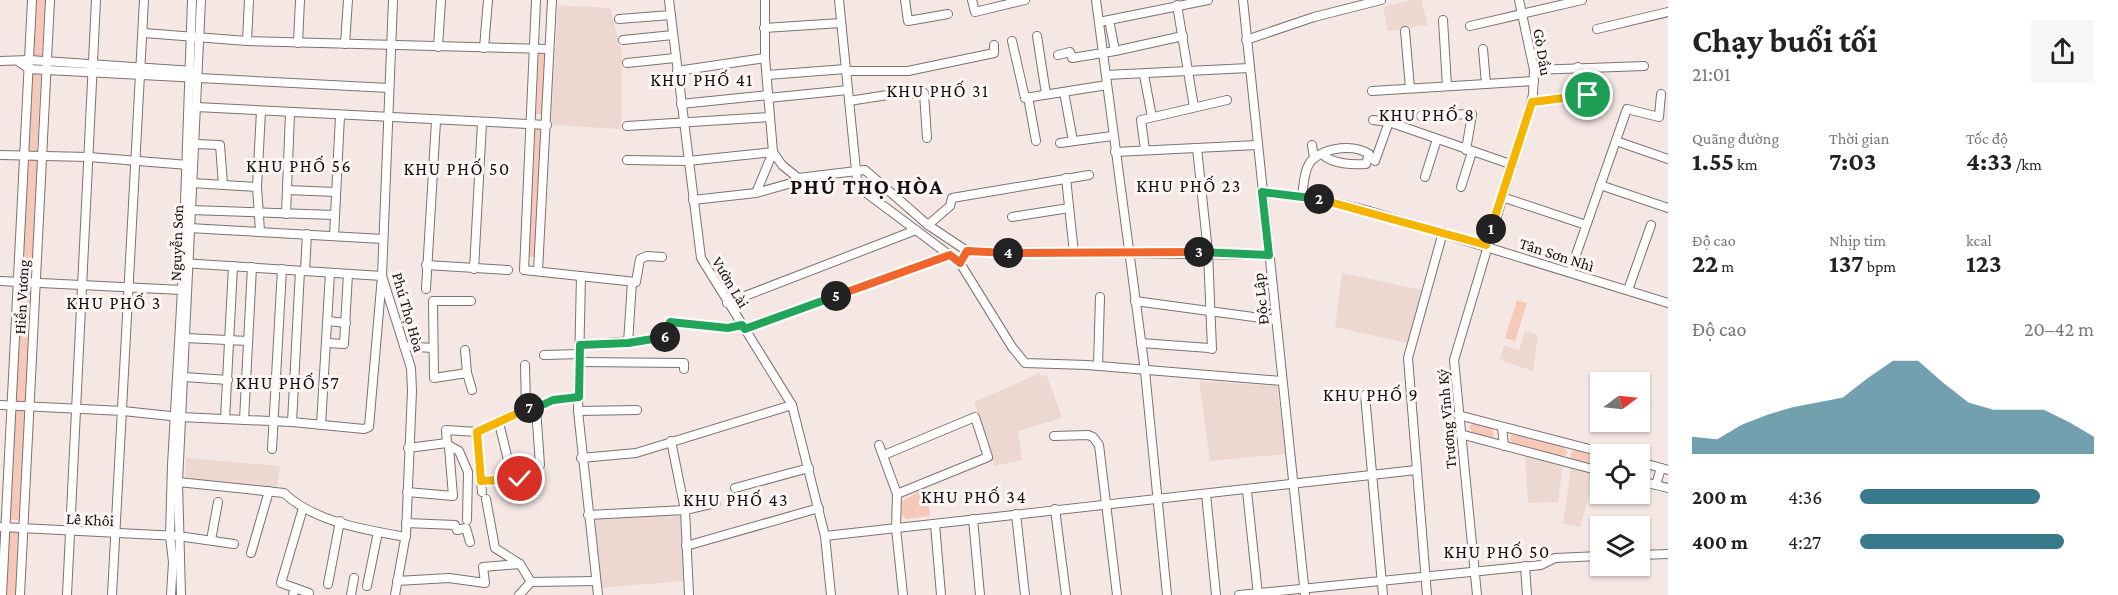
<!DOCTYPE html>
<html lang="vi">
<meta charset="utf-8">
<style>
:root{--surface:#fff;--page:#f6f6f6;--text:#222;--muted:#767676;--accent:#38798c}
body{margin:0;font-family:"Crimson Pro",serif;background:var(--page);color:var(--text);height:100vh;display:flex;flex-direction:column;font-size:22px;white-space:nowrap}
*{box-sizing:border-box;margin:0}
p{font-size:20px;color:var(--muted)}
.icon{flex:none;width:33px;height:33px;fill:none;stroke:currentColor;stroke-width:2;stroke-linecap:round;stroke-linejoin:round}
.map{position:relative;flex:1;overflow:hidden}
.panel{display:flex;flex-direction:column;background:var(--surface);width:450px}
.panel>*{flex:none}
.needle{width:39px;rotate:75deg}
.tools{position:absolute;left:1590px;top:372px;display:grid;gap:12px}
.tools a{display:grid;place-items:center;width:60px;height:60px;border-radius:0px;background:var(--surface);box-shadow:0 2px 4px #0004;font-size:30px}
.pin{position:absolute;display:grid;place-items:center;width:51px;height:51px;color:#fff;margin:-26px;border:3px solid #fff;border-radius:50%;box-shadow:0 2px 6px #0007}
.km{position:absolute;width:30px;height:30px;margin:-15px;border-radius:50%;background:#222;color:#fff;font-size:16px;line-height:30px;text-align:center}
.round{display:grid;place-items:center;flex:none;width:63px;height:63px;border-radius:0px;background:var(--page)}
.overview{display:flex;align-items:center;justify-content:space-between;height:102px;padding:0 24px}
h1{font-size:33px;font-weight:700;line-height:45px}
.stats{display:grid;grid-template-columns:repeat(3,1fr);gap:9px;height:102px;padding:6px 24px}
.stats div{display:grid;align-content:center}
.stats b{font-size:26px;font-weight:700}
.stats small{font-size:16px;font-weight:400}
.stats p{font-size:16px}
.chart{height:168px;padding:12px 24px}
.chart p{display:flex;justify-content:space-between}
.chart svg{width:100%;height:108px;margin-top:6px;fill:var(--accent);opacity:.7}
ul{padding:0 24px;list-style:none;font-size:20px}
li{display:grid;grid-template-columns:96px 72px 1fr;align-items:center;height:45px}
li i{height:15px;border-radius:8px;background:var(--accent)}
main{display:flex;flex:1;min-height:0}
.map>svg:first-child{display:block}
</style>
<main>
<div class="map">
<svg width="1668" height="595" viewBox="0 0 1668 595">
<rect width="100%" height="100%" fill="#f5e8e4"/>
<!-- built -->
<g fill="#ecd8d1">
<polygon points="1410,0 1421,0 1428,25 1388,31 1383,7"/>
<polygon points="558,5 610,8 622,53 621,129 551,125"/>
<polygon points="1342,273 1422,290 1407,343 1335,327"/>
<polygon points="1525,331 1538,335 1533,371 1500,360 1504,345 1519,350"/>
<polygon points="1040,373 1042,377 1047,375 1062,418 1018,431 1022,460 994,466 974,402"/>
<polygon points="1199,381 1277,386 1286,454 1210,461"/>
<polygon points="1525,456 1563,466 1558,502 1528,503"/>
<polygon points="186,458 280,466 277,488 185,479"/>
<polygon points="1571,468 1595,474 1580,527 1563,524"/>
<polygon points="683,513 684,581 599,588 594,518"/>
</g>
<!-- green -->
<g fill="#f6c8b9">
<polygon points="35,0 45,0 42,60 32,59"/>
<polygon points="539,51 545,51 542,114 536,114"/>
<polygon points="31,72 41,73 37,153 27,153"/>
<polygon points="535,128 541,128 535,257 529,257"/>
<polygon points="28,159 38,159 32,279 22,279"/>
<polygon points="21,287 31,288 26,402 16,401"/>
<polygon points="1517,300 1527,303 1515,341 1505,338"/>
<polygon points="15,410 26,410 20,520 9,520"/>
<polygon points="1474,423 1492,427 1494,436 1489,438 1472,433 1469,426"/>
<polygon points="1512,434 1564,446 1568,453 1563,457 1513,444 1510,439"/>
<polygon points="1576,449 1600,455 1600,467 1572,460 1570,454"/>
<polygon points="926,487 930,516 907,519 902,516 901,502"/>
<polygon points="9,527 20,528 17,595 6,595"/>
</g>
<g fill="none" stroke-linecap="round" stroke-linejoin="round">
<!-- minor casing -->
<g stroke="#7d726f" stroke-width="10">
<g id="minor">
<polyline points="393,0 382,276 411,368 412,391 406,534 395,595"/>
<polyline points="536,0 524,270 636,282 640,259 647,256 662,257"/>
<polyline points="669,0 701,258 792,405 825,536 831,595"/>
<polyline points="765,0 765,58 773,152 782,165 798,178 865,170 928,225 967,251 1269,255"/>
<polyline points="839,0 857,180 865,192 960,263 1012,347 1025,363 1087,365 1282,381"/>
<polyline points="905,0 908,21 948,14"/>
<polyline points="972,0 975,12 1025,0"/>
<polyline points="1096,0 1145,371 1167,595"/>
<polyline points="1243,0 1305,595"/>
<polyline points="1177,5 1194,107"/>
<polyline points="619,19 671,15"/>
<polyline points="1443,20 1447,86"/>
<polyline points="1099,22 1208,0"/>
<polyline points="1470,26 1582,0"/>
<polyline points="764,28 841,23"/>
<polyline points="1597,29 1668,12"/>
<polyline points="1405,31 1410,88"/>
<polyline points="144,33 247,41 549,49"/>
<polyline points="1037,36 1046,94"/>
<polyline points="623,40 673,35"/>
<polyline points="1246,40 1314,17 1381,0"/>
<polyline points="247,41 249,0"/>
<polyline points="1012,41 1025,98 1107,85"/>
<polyline points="298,43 300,0"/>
<polyline points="345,44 348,0"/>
<polyline points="438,47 441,0"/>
<polyline points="484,48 488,0"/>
<polyline points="1483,49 1486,84"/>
<polyline points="1115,51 1183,36"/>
<polyline points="1058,55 1070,52 1072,58 1115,51 1109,20"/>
<polyline points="0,61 29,60 193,71"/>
<polyline points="19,62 29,69 47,70 389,88"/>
<polyline points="627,63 675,58"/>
<polyline points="1578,67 1583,96"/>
<polyline points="1534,70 1644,66"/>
<polyline points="677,71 765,58"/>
<polyline points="846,71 908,71 994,53 994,45"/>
<polyline points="767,75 846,69"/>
<polyline points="1106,75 1249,68"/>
<polyline points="1144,75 1152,117"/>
<polyline points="1372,91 1534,81"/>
<polyline points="1064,92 1073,141"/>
<polyline points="1028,97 1036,141"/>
<polyline points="768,98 848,90"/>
<polyline points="849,101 894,94 924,93 927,138"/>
<polyline points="1532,102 1606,93"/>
<polyline points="681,104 768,95"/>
<polyline points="196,107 547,125"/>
<polyline points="1421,116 1472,114 1466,150"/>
<polyline points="1373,120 1389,122 1513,165"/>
<polyline points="627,126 770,117"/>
<polyline points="1616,141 1668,159"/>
<polyline points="1060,143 1112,136"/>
<polyline points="195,144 220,145 223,185"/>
<polyline points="1312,145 1314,158"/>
<polyline points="1197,148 1208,252 1212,349"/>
<polyline points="1145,150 1141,120 1227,100"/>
<polyline points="1115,152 1257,145"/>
<polyline points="0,155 89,157 188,165"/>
<polyline points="627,160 688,161 773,152 756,193"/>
<polyline points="1375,161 1389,122"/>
<polyline points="1425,177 1437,139"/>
<polyline points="1066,178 1074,253"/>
<polyline points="192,183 257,187"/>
<polyline points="1600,185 1668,208"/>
<polyline points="1461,187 1472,152"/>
<polyline points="287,190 336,192"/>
<polyline points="1262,192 1315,198 1366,210 1668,303"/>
<path d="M 1302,196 C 1304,184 1304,167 1313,159 C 1327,147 1354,144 1369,154 L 1366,164 C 1353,165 1333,164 1323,155"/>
<polyline points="1502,197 1586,225"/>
<polyline points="693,200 756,193 802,180"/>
<polyline points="191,210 335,215"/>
<polyline points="286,214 290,113"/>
<polyline points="1012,217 1069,208"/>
<polyline points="928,225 950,206 952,198 1089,175"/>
<polyline points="189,228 383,239"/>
<polyline points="260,231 257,187 261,111"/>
<polyline points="334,236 340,116"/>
<polyline points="426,265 508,270"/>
<polyline points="474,269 482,123"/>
<polyline points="305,271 307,234"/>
<polyline points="538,271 552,0"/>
<polyline points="1570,272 1627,109 1659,117 1661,94"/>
<polyline points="581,276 578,411 598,595"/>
<polyline points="0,281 182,290"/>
<polyline points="426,289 436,121"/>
<polyline points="1628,290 1651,225"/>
<polyline points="471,301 433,301 434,378 467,373 472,390"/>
<polyline points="1135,301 1276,320"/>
<polyline points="727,303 916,230"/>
<polyline points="328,321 346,323"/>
<polyline points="745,329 950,255"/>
<polyline points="185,338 248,341"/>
<polyline points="327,343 344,344 348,274"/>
<polyline points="628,343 632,282"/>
<polyline points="1141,343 1209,348"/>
<polyline points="580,345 660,339 666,337 668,326 675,322 728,328 742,325"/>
<polyline points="404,346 432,348"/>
<polyline points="465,350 467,373"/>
<polyline points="544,355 580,354"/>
<polyline points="579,362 684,363 684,369"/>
<polyline points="525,365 526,408"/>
<polyline points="1098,366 1100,297"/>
<polyline points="184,377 228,380"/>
<polyline points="1365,395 1383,595"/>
<polyline points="0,405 123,411 180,417 292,422 364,429 369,427 382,276 182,263"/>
<polyline points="536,408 540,465"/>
<polyline points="578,411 637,410"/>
<polyline points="1458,415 1609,454"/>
<polyline points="225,419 233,266"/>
<polyline points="244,420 252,267"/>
<polyline points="292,422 300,271"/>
<polyline points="499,423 508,460"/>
<polyline points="321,425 330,273"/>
<polyline points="1502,427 1504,446"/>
<polyline points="477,432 482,492"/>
<polyline points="1460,434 1600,471"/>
<polyline points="1054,436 1088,435 1093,437 1099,445 1117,595"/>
<polyline points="671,441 685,510 689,595"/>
<polyline points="448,445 459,451 468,472 467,520"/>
<polyline points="879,445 897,494 896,528 903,595"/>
<polyline points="408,448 447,443 446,430 477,432 526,408 536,408 553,400 579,397"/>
<polyline points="272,449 282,269"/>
<polyline points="884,455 975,417 988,457 897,494"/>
<polyline points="581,458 636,453 792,405"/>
<polyline points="1640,462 1668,470"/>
<polyline points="481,481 520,479"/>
<polyline points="1640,481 1668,488"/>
<path d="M 178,482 L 284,493 C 314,522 366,530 406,537"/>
<polyline points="1656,485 1661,468"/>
<polyline points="735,488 809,468"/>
<polyline points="1247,491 1258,595"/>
<polyline points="407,492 453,496 449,447"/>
<polyline points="1206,494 1216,595"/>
<polyline points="486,499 495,548 520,564 531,582 519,595"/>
<polyline points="1055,509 1066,595"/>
<polyline points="1016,514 1025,595"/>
<polyline points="588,515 685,510 716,503"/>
<polyline points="973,519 980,595"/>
<polyline points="406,523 455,525 457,530 466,528 470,542"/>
<polyline points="935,524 941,595"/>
<polyline points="1,527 178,536 234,544"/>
<polyline points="825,536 1416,470"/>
<polyline points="211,540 218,502"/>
<polyline points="686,546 819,508"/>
<polyline points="251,553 269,491"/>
<polyline points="1640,555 1668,554"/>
<polyline points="1525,566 1527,595"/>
<polyline points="397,581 449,578 485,583 483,567 520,564"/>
<polyline points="531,582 596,581"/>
<polyline points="328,584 340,521"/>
<polyline points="367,586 378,532"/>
<polyline points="295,588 309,593"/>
<polyline points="2,595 32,0"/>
<polyline points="20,595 50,0"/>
<polyline points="67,595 96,0"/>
<polyline points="112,595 144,0"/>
<polyline points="171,595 173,562 170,536 172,465 182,290 192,0"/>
<polyline points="181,595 178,482 201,0"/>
<polyline points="293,595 295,588 281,583 303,508"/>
<polyline points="351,595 354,578"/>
<polyline points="1239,595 1541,565 1555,558 1600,556"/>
<polyline points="1427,595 1408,358 1443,232"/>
<polyline points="1477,595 1454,360 1533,95 1534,70 1519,0"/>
</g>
</g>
<!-- minor -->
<use href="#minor" stroke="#fff" stroke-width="8"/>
</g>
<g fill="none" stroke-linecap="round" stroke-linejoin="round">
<!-- split-1 casing -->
<g stroke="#fff" stroke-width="12">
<polyline id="split-1" points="1491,229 1532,102 1588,95"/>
</g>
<!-- split-2 casing -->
<g stroke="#fff" stroke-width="12">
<polyline id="split-2" points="1319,199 1486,245 1491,229"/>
</g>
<!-- split-3 casing -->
<g stroke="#fff" stroke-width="12">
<polyline id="split-3" points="1199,252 1269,255 1262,192 1319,199"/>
</g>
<!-- split-4 casing -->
<g stroke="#fff" stroke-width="12">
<polyline id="split-4" points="1008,253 1199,252"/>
</g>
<!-- split-5 casing -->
<g stroke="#fff" stroke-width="12">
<polyline id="split-5" points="836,296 950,255 960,263 967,251 1008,253"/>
</g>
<!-- split-6 casing -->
<g stroke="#fff" stroke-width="12">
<polyline id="split-6" points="665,337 670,322 728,328 742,325 745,329 836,296"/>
</g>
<!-- split-7 casing -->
<g stroke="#fff" stroke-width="12">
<polyline id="split-7" points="529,408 536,408 553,400 579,397 580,345 628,343 665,337"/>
</g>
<!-- split-8 casing -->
<g stroke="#fff" stroke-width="12">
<polyline id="split-8" points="520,479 481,481 477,432 529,408"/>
</g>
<!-- split-1 -->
<use href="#split-1" stroke="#f5b400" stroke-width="8"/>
<!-- split-2 -->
<use href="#split-2" stroke="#f5b400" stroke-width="8"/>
<!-- split-3 -->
<use href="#split-3" stroke="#22a559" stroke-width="8"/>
<!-- split-4 -->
<use href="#split-4" stroke="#f0652b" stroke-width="8"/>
<!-- split-5 -->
<use href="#split-5" stroke="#f0652b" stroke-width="8"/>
<!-- split-6 -->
<use href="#split-6" stroke="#22a559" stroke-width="8"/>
<!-- split-7 -->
<use href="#split-7" stroke="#22a559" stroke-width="8"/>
<!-- split-8 -->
<use href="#split-8" stroke="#f5b400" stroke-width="8"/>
</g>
<g text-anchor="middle" stroke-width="6" stroke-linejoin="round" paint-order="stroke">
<!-- street labels -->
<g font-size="16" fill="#151110" stroke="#fef6f4">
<text transform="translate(1543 52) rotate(81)" y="6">Gò Dầu</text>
<text transform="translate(176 243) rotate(-88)" y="6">Nguyễn Sơn</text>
<text transform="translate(1557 254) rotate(18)" y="6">Tân Sơn Nhì</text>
<text transform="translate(731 282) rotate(59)" y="6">Vườn Lài</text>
<text transform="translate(21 297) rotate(-87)" y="6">Hiền Vương</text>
<text transform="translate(1260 299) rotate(-96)" y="6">Độc Lập</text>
<text transform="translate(409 312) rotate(74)" y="6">Phú Thọ Hòa</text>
<text transform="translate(1446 419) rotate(-95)" y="6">Trương Vĩnh Ký</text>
<text transform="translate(90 519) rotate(3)" y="6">Lê Khôi</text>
</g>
<!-- neighbourhood labels -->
<g font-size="18" letter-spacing="1.5" fill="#151110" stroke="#fef6f4">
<text x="702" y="86">KHU PHỐ 41</text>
<text x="938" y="97">KHU PHỐ 31</text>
<text x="1427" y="121">KHU PHỐ 8</text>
<text x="299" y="172">KHU PHỐ 56</text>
<text x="457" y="175">KHU PHỐ 50</text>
<text x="1189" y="192">KHU PHỐ 23</text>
<text x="114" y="309">KHU PHỐ 3</text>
<text x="288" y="389">KHU PHỐ 57</text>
<text x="1371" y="401">KHU PHỐ 9</text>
<text x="974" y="503">KHU PHỐ 34</text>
<text x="736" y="506">KHU PHỐ 43</text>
<text x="1497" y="558">KHU PHỐ 50</text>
</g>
<!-- district labels -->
<g font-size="22" font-weight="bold" letter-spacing="1.5" fill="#151110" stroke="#fef6f4">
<text x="867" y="194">PHÚ THỌ HÒA</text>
</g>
</g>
</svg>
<div class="tools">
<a><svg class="needle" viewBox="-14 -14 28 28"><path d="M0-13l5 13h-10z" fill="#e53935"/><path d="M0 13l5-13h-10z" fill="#767676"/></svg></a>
<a><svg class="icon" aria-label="locate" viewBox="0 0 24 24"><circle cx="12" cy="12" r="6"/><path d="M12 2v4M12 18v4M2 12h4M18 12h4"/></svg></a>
<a><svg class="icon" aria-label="layers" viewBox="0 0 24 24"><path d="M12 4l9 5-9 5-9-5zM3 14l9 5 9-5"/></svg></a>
</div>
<div class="pin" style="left:1588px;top:95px;background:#1e9e55"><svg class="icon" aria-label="arrive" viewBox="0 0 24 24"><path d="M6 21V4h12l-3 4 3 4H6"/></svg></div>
<div class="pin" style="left:520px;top:479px;background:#d93025"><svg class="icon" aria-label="check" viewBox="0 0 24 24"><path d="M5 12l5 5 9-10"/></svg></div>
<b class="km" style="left:1491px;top:229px">1</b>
<b class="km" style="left:1319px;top:199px">2</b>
<b class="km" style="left:1199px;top:252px">3</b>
<b class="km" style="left:1008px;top:253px">4</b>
<b class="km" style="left:836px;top:296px">5</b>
<b class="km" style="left:665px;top:337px">6</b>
<b class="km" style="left:529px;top:408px">7</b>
</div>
<section class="panel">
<div class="overview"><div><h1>Chạy buổi tối</h1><p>21:01</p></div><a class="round"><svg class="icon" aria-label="share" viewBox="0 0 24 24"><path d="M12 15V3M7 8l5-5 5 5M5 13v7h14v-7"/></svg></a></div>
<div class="stats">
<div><p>Quãng đường</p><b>1.55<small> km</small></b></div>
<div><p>Thời gian</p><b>7:03</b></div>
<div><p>Tốc độ</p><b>4:33<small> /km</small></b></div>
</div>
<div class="stats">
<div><p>Độ cao</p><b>22<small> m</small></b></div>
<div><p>Nhịp tim</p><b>137<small> bpm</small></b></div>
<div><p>kcal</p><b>123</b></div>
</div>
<div class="chart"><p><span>Độ cao</span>20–42 m</p>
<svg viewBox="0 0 160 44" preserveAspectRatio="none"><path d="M0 44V37L10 38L20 32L30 28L40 25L50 23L60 21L70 13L80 6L90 6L100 15L110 23L120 26L130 26L140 26L150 31L160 37V44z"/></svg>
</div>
<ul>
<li><b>200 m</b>4:36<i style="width:77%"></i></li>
<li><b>400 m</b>4:27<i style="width:87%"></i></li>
</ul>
</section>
</main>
